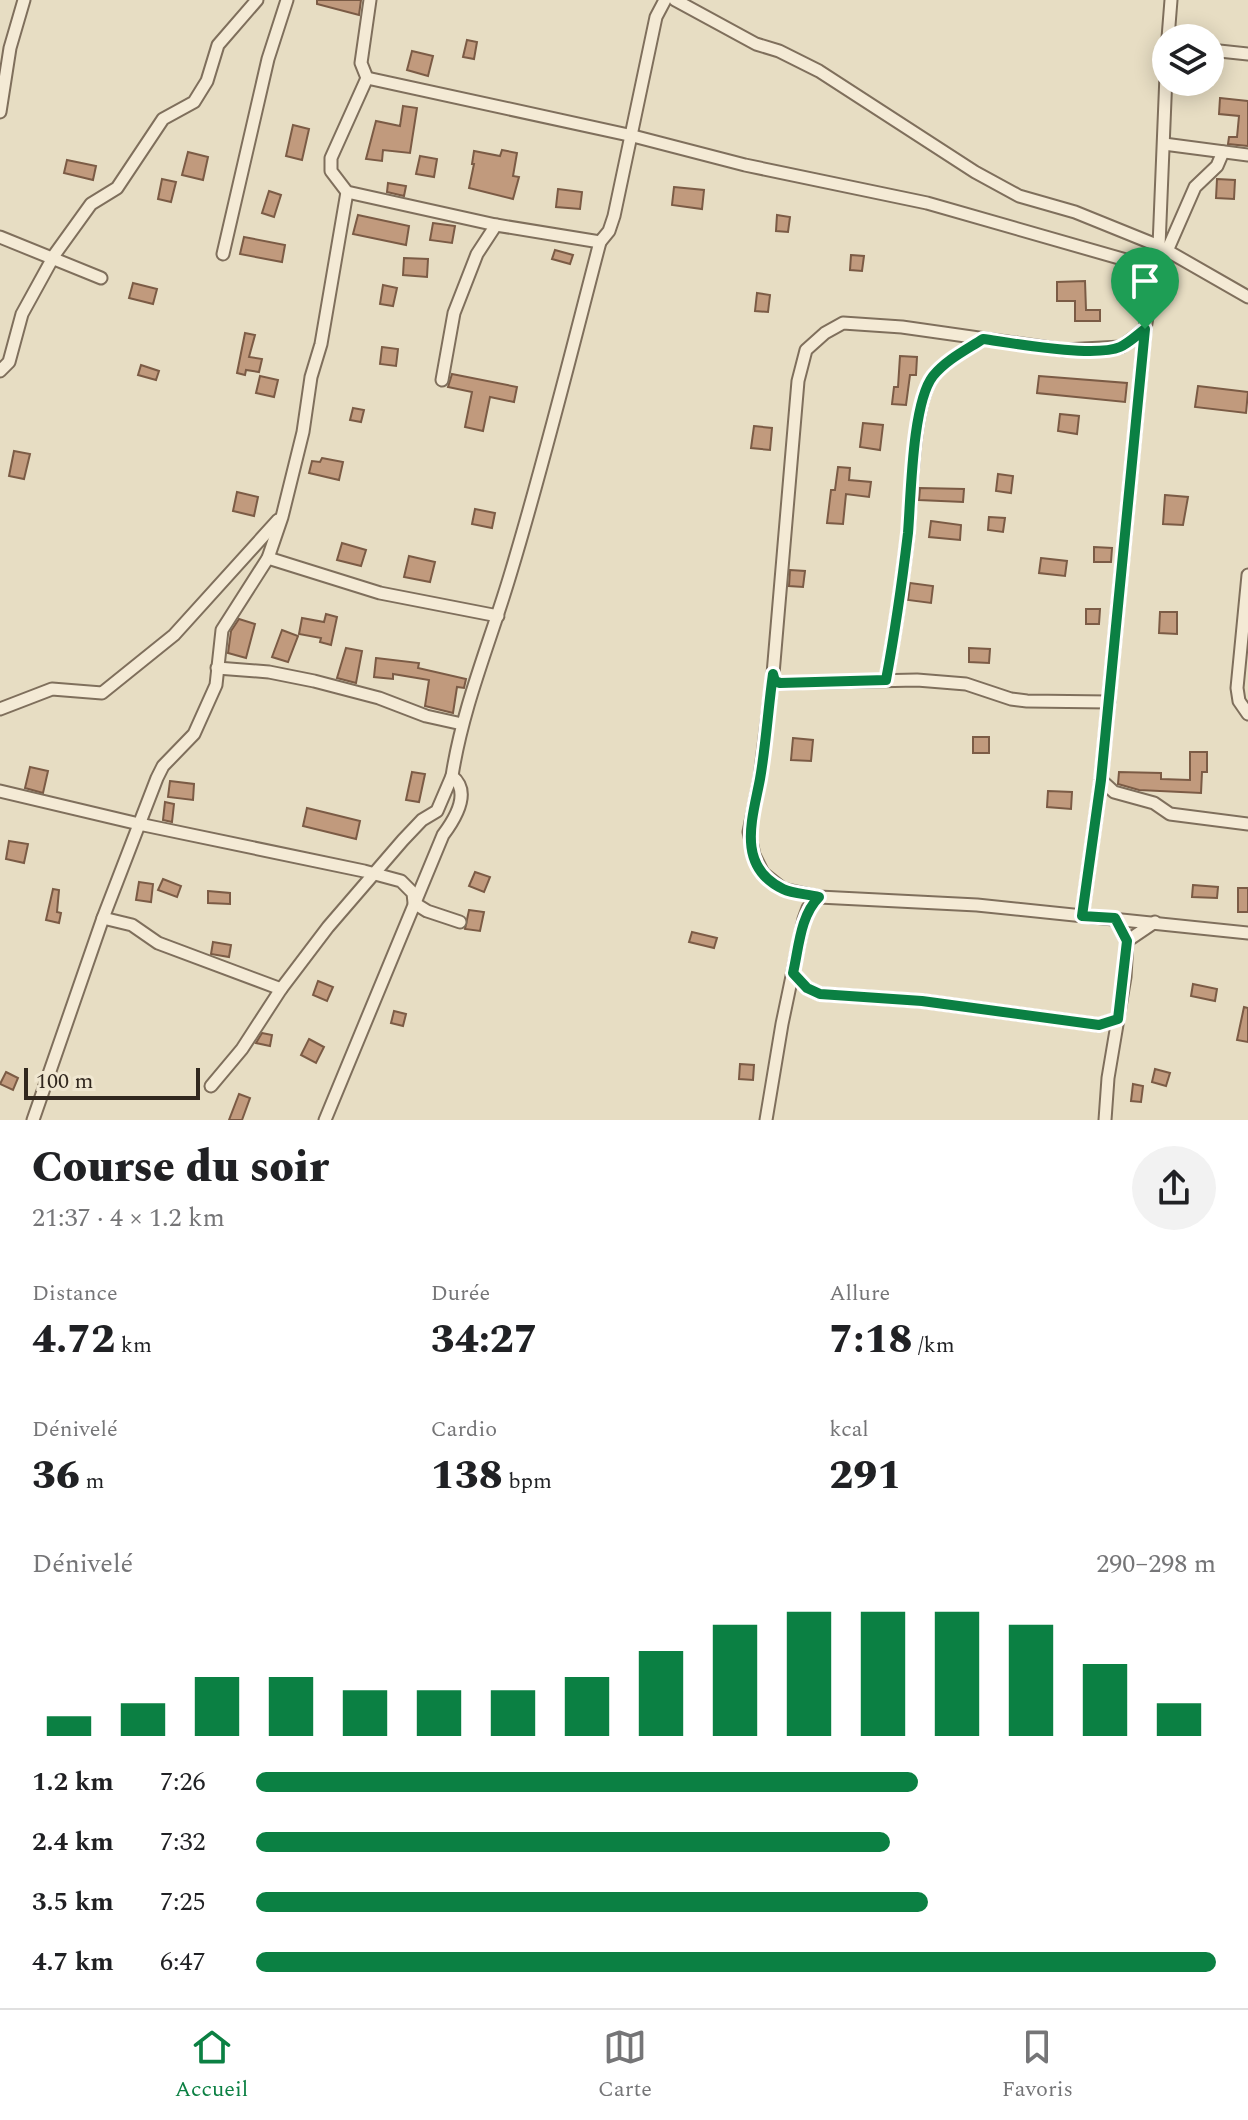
<!DOCTYPE html>
<html lang="fr">
<meta charset="utf-8">
<style>
:root{--surface:#fff;--page:#f2f2f2;--text:#202124;--muted:#757577;--line:#e0e0e0;--accent:#0b8043}
body{margin:0;font-family:Spectral,serif;background:var(--page);color:var(--text);height:100vh;display:flex;flex-direction:column;font-size:30px;white-space:nowrap}
*{box-sizing:border-box;margin:0}
p{font-size:26px;color:var(--muted)}
.icon{flex:none;width:44px;height:44px;fill:none;stroke:currentColor;stroke-width:2;stroke-linecap:round;stroke-linejoin:round}
.map{position:relative;height:1120px;overflow:hidden}
.sheet{display:flex;flex-direction:column;background:var(--surface);flex:1}
.sheet>*{flex:none}
.tools{position:absolute;left:1152px;top:24px;display:grid;gap:16px}
.tools a{display:grid;place-items:center;width:72px;height:72px;border-radius:50%;background:var(--surface);box-shadow:0 4px 20px #0003;font-size:40px}
.scale{position:absolute;left:24px;bottom:20px;width:176px;box-sizing:border-box;padding-left:8px;border:4px solid #31271e;border-top:0;font-size:22px;line-height:28px;white-space:nowrap;color:#31271e;-webkit-text-stroke:6px #f0e7d1;paint-order:stroke}
.pin{position:absolute;display:grid;place-items:center;width:68px;height:68px;color:#fff;margin:-82px -34px;border-radius:50% 50% 50% 0;rotate:-45deg;box-shadow:0 0 8px #0007}
.pin .icon{rotate:45deg}
.round{display:grid;place-items:center;flex:none;width:84px;height:84px;border-radius:42px;background:var(--page)}
.summary{display:flex;align-items:center;justify-content:space-between;height:136px;padding:0 32px}
h1{font-size:44px;font-weight:800;line-height:60px}
.stats{display:grid;grid-template-columns:repeat(3,1fr);gap:12px;height:136px;padding:8px 32px}
.stats div{display:grid;align-content:center}
.stats b{font-size:40px;font-weight:800}
.stats small{font-size:22px;font-weight:400}
.stats p{font-size:22px}
.chart{height:224px;padding:16px 32px}
.chart p{display:flex;justify-content:space-between}
.chart svg{width:100%;height:144px;margin-top:8px;stroke:var(--accent);stroke-width:6}
ul{padding:0 32px;list-style:none;font-size:26px}
li{display:grid;grid-template-columns:128px 96px 1fr;align-items:center;height:60px}
li i{height:20px;border-radius:10px;background:var(--accent)}
.tab-bar{display:flex;justify-content:space-around;align-items:center;height:112px;border-top:2px solid var(--line);background:var(--surface);font-size:22px;color:var(--muted)}
.tab-bar a{display:grid;justify-items:center;gap:4px}
.tab-bar .on{color:var(--accent)}
.map>svg:first-child{display:block}
</style>
<div class="map">
<svg width="1248" height="1120" viewBox="0 0 1248 1120">
<rect width="100%" height="100%" fill="#e7ddc3"/>
<!-- building -->
<g fill="#c19a7d" stroke="#7b5b45" stroke-width="2">
<polygon points="317,0 361,0 359,15 317,4"/>
<polygon points="467,40 477,42 474,59 463,57"/>
<polygon points="412,51 433,56 428,76 407,70"/>
<polygon points="1220,98 1248,101 1248,146 1228,144 1229,137 1237,137 1239,116 1219,114"/>
<polygon points="403,106 417,108 410,153 383,150 382,161 366,159 376,121 400,126"/>
<polygon points="293,125 309,129 302,160 286,156"/>
<polygon points="502,150 517,153 513,176 519,177 513,199 469,188 474,164 472,164 474,151 500,156"/>
<polygon points="188,152 208,157 203,180 182,175"/>
<polygon points="420,156 437,159 434,177 416,174"/>
<polygon points="67,160 96,166 93,180 64,173"/>
<polygon points="162,179 176,182 171,202 158,199"/>
<polygon points="1217,179 1235,180 1234,199 1216,198"/>
<polygon points="388,183 406,186 404,196 387,192"/>
<polygon points="674,187 704,190 702,209 672,205"/>
<polygon points="558,189 582,192 580,209 556,207"/>
<polygon points="269,191 281,195 274,217 262,213"/>
<polygon points="358,215 409,226 406,245 353,234"/>
<polygon points="777,215 790,217 788,232 776,231"/>
<polygon points="433,223 455,226 452,243 430,240"/>
<polygon points="244,237 285,245 282,262 240,254"/>
<polygon points="555,250 573,255 570,264 552,259"/>
<polygon points="851,255 864,256 862,271 850,270"/>
<polygon points="404,258 428,259 427,277 403,275"/>
<polygon points="1085,281 1086,310 1100,310 1100,321 1075,321 1075,301 1057,301 1057,282"/>
<polygon points="133,283 157,289 153,304 129,298"/>
<polygon points="383,285 397,288 393,306 380,304"/>
<polygon points="757,293 770,295 768,312 755,311"/>
<polygon points="245,333 255,335 249,357 262,359 259,372 246,370 245,375 237,373"/>
<polygon points="382,347 398,349 396,366 380,364"/>
<polygon points="900,356 917,357 916,375 910,375 906,405 892,404 894,387 898,387"/>
<polygon points="141,365 159,371 156,380 138,375"/>
<polygon points="452,374 517,387 514,402 490,397 483,431 465,427 472,392 448,387"/>
<polygon points="260,376 278,380 274,397 256,393"/>
<polygon points="1039,376 1127,383 1125,402 1037,393"/>
<polygon points="1198,386 1248,392 1246,413 1195,407"/>
<polygon points="353,408 364,410 361,422 350,420"/>
<polygon points="1060,414 1079,416 1077,434 1058,431"/>
<polygon points="863,423 883,425 880,450 860,447"/>
<polygon points="754,426 772,428 770,450 751,448"/>
<polygon points="14,451 30,454 24,479 9,476"/>
<polygon points="322,458 343,462 339,480 309,473 312,461 320,462"/>
<polygon points="838,467 850,468 849,480 871,482 869,497 846,494 843,524 827,523 831,490 835,490"/>
<polygon points="998,474 1013,476 1011,493 996,491"/>
<polygon points="920,488 964,489 963,502 919,500"/>
<polygon points="237,492 258,497 254,516 233,511"/>
<polygon points="1165,495 1188,497 1183,525 1163,524"/>
<polygon points="475,509 495,513 492,528 472,524"/>
<polygon points="989,517 1005,518 1003,532 988,530"/>
<polygon points="931,521 961,525 960,540 929,537"/>
<polygon points="342,543 366,550 361,566 337,560"/>
<polygon points="1094,547 1112,548 1111,562 1094,562"/>
<polygon points="409,556 435,562 430,582 404,577"/>
<polygon points="1041,558 1067,561 1065,576 1039,573"/>
<polygon points="790,570 805,571 803,587 789,586"/>
<polygon points="910,583 933,586 931,603 908,600"/>
<polygon points="1086,609 1100,609 1099,624 1086,624"/>
<polygon points="1160,612 1177,612 1177,634 1159,633"/>
<polygon points="326,614 337,617 331,645 320,642 321,638 299,634 302,618 324,622"/>
<polygon points="239,619 255,624 246,658 228,653 231,631"/>
<polygon points="282,630 298,636 288,662 272,657"/>
<polygon points="346,648 362,651 356,683 337,678"/>
<polygon points="969,648 990,649 989,663 969,662"/>
<polygon points="376,658 419,663 418,668 466,679 464,688 457,687 453,713 425,706 429,680 393,674 393,679 374,677"/>
<rect x="973" y="737" width="16" height="16"/>
<polygon points="793,738 813,740 811,761 791,760"/>
<polygon points="1190,752 1207,752 1207,772 1202,772 1201,793 1139,790 1118,784 1119,772 1161,773 1161,779 1190,780"/>
<polygon points="30,767 48,771 43,793 25,788"/>
<polygon points="412,772 425,774 419,802 406,800"/>
<polygon points="170,781 194,784 193,800 168,797"/>
<polygon points="1048,791 1072,792 1071,809 1047,807"/>
<polygon points="165,802 174,804 172,822 163,820"/>
<polygon points="307,808 360,821 356,839 303,826"/>
<polygon points="9,841 28,844 24,863 6,859"/>
<polygon points="475,872 490,877 484,892 469,886"/>
<polygon points="163,879 181,886 177,897 158,890"/>
<polygon points="139,882 153,884 151,902 136,900"/>
<polygon points="1193,885 1218,887 1217,898 1192,897"/>
<rect x="1238" y="888" width="10" height="24"/>
<polygon points="53,889 59,890 57,912 61,913 59,923 46,920"/>
<polygon points="208,891 230,893 230,904 208,903"/>
<polygon points="469,910 484,912 480,931 465,929"/>
<polygon points="692,932 717,938 714,948 689,942"/>
<polygon points="213,942 231,945 229,957 211,954"/>
<polygon points="318,981 333,987 327,1001 313,995"/>
<polygon points="1193,984 1217,989 1215,1001 1191,996"/>
<polygon points="1244,1007 1248,1008 1248,1042 1237,1040"/>
<polygon points="394,1011 406,1014 403,1026 391,1023"/>
<polygon points="262,1033 272,1035 270,1046 256,1043"/>
<polygon points="309,1039 324,1047 316,1063 301,1055"/>
<polygon points="740,1064 754,1065 753,1080 739,1079"/>
<polygon points="1155,1069 1170,1073 1166,1086 1152,1082"/>
<polygon points="6,1072 18,1078 13,1090 0,1084"/>
<polygon points="1133,1084 1143,1086 1141,1102 1131,1101"/>
<polygon points="239,1094 250,1098 242,1120 229,1120"/>
</g>
<g fill="none" stroke-linecap="round" stroke-linejoin="round">
<!-- minor casing -->
<g stroke="#7f6f5c" stroke-width="15">
<g id="minor">
<polyline points="370,0 361,63 367,78 331,158 331,171 347,192 496,225 600,242 609,231 614,216 656,17 665,0"/>
<polyline points="675,0 756,44 779,51 819,71 975,172 1019,196 1075,212 1159,246 1248,297"/>
<polyline points="1168,38 1171,0"/>
<polyline points="1210,50 1248,54"/>
<polyline points="367,78 633,136 745,165 927,203 1154,268"/>
<polyline points="0,112 10,48 24,0"/>
<polyline points="1164,144 1248,155"/>
<polyline points="0,237 101,278"/>
<polyline points="1167,251 1195,187 1217,166 1223,152"/>
<polyline points="223,254 268,59 287,0"/>
<polyline points="1145,329 1121,347 1064,350 902,327 843,323 825,333 806,350 798,381 773,674 760,778 749,832 754,855 763,873 783,889 819,897 977,905 1248,933"/>
<polyline points="0,371 9,362 22,314 55,254 91,204 117,188 163,119 194,102 207,81 218,45 257,0"/>
<polyline points="442,380 454,313 477,254 496,225"/>
<polyline points="268,558 380,593 498,616"/>
<polyline points="1248,575 1237,688 1239,701 1248,714"/>
<polyline points="217,668 269,672 314,681 379,698 426,716 462,724"/>
<polyline points="773,674 775,681 780,683 917,680 966,684 1011,699 1027,701 1109,702"/>
<path d="M 886,680 C 895,632 902,583 908,534 C 911,498 913,402 933,376 C 946,360 966,350 983,339"/>
<polyline points="0,709 52,689 102,693 174,635 278,520"/>
<polyline points="1101,780 1114,792 1154,803 1170,814 1248,824"/>
<polyline points="0,791 139,824 364,871 401,881 413,893 414,903 427,911 460,922"/>
<polyline points="1082,916 1101,780 1145,329 1159,246 1166,75"/>
<polyline points="103,918 132,925 158,943 281,989"/>
<polyline points="1127,941 1155,922"/>
<polyline points="793,973 807,988 820,994 922,1001 1099,1025 1118,1019"/>
<polyline points="211,1086 242,1049 281,989 328,927 403,840 422,820 437,811 452,776"/>
<polyline points="33,1120 103,918 157,778 163,766 194,734 216,685 222,630 268,558 282,517 303,432 311,377 321,344 347,192"/>
<path d="M 325,1120 L 443,835 C 455,819 472,792 452,776 C 463,705 491,640 511,572 C 544,463 571,353 600,242"/>
<polyline points="766,1120 782,1024 804,919 808,908 819,897"/>
<polyline points="1105,1120 1108,1078 1125,977 1127,941 1115,918"/>
</g>
</g>
<!-- minor -->
<use href="#minor" stroke="#f4ead5" stroke-width="11"/>
</g>
<g fill="none" stroke-linecap="round" stroke-linejoin="round">
<!-- route casing -->
<g stroke="#fff" stroke-width="16">
<path id="route" d="M 1145,329 L 1101,780 L 1082,916 L 1115,918 L 1127,941 L 1118,1019 L 1099,1025 L 922,1001 L 820,994 L 807,988 L 793,973 C 799,947 800,916 819,897 C 808,894 793,894 783,889 C 735,866 753,817 760,779 C 766,745 768,709 773,674 L 775,681 L 780,683 L 886,680 C 895,632 902,583 908,533 C 911,497 912,403 933,376 C 946,360 966,350 983,339 C 1012,343 1094,358 1120,347 C 1129,343 1137,335 1145,329 Z"/>
</g>
<!-- route -->
<use href="#route" stroke="#0b8043" stroke-width="10"/>
</g>
</svg>
<div class="tools">
<a><svg class="icon" aria-label="layers" viewBox="0 0 24 24"><path d="M12 4l9 5-9 5-9-5zM3 14l9 5 9-5"/></svg></a>
</div>
<div class="scale">100 m</div>
<div class="pin" style="left:1145px;top:329px;background:#1e9e55"><svg class="icon" aria-label="arrive" viewBox="0 0 24 24"><path d="M6 21V4h12l-3 4 3 4H6"/></svg></div>
</div>
<section class="sheet">
<div class="summary"><div><h1>Course du soir</h1><p>21:37 · 4 × 1.2 km</p></div><a class="round"><svg class="icon" aria-label="share" viewBox="0 0 24 24"><path d="M12 15V3M7 8l5-5 5 5M5 13v7h14v-7"/></svg></a></div>
<div class="stats">
<div><p>Distance</p><b>4.72<small> km</small></b></div>
<div><p>Durée</p><b>34:27</b></div>
<div><p>Allure</p><b>7:18<small> /km</small></b></div>
</div>
<div class="stats">
<div><p>Dénivelé</p><b>36<small> m</small></b></div>
<div><p>Cardio</p><b>138<small> bpm</small></b></div>
<div><p>kcal</p><b>291</b></div>
</div>
<div class="chart"><p><span>Dénivelé</span>290–298 m</p>
<svg viewBox="0 0 160 44" preserveAspectRatio="none"><path d="M5 44V38M15 44V34M25 44V26M35 44V26M45 44V30M55 44V30M65 44V30M75 44V26M85 44V18M95 44V10M105 44V6M115 44V6M125 44V6M135 44V10M145 44V22M155 44V34"/></svg>
</div>
<ul>
<li><b>1.2 km</b>7:26<i style="width:69%"></i></li>
<li><b>2.4 km</b>7:32<i style="width:66%"></i></li>
<li><b>3.5 km</b>7:25<i style="width:70%"></i></li>
<li><b>4.7 km</b>6:47<i style="width:100%"></i></li>
</ul>
</section>
<nav class="tab-bar">
<a class="on"><svg class="icon" aria-label="home" viewBox="0 0 24 24"><path d="M3 11l9-7 9 7M6 9v11h12V9"/></svg>Accueil</a>
<a><svg class="icon" aria-label="map" viewBox="0 0 24 24"><path d="M3 6l6-2 6 2 6-2v14l-6 2-6-2-6 2zM9 4v14M15 6v14"/></svg>Carte</a>
<a><svg class="icon" aria-label="saved" viewBox="0 0 24 24"><path d="M7 4h10v16l-5-4-5 4z"/></svg>Favoris</a>
</nav>
